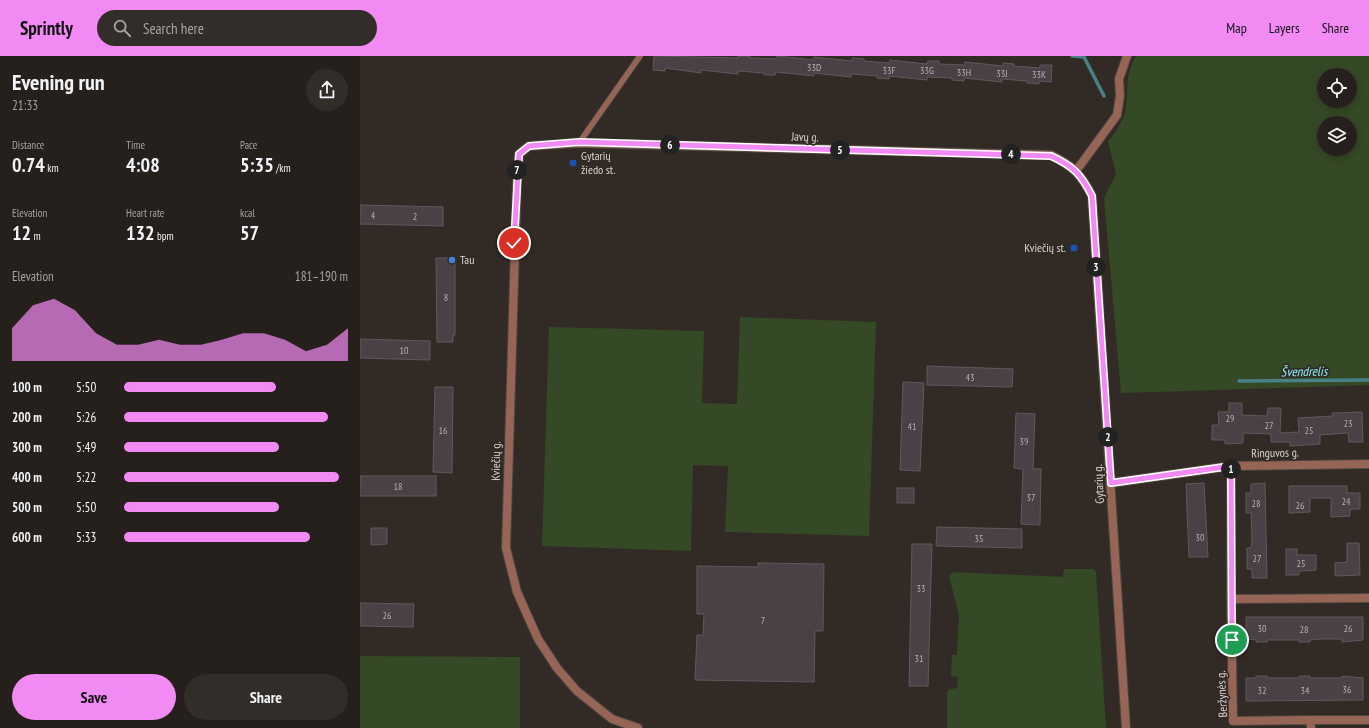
<!DOCTYPE html>
<meta charset="utf-8">
<style>
:root{--surface:#26201c;--page:#322d29;--text:#f1f3f6;--muted:#a4a3a3;--line:#423e3b;--accent:#f28af3}
body{margin:0;font-family:"PT Sans Narrow",sans-serif;background:var(--page);color:var(--text);height:100vh;display:flex;flex-direction:column;font-size:15px;white-space:nowrap}
*{box-sizing:border-box;margin:0}
p{font-size:13px;color:var(--muted)}
.icon{flex:none;width:22px;height:22px;fill:none;stroke:currentColor;stroke-width:2;stroke-linecap:round;stroke-linejoin:round}
.map{position:relative;flex:1;overflow:hidden}
.drawer{display:flex;flex-direction:column;background:var(--surface);width:360px}
.drawer>*{flex:none}
.buttons{position:absolute;left:957px;top:12px;display:grid;gap:8px}
.buttons a{display:grid;place-items:center;width:40px;height:40px;border-radius:50%;background:var(--surface);box-shadow:0 2px 10px #0003,0 0 0 1px var(--line);font-size:20px}
.pin{position:absolute;display:grid;place-items:center;width:34px;height:34px;color:#fff;margin:-17px;border:2px solid #fff;border-radius:50%;box-shadow:0 1px 4px #0007}
.km{position:absolute;width:20px;height:20px;margin:-10px;border-radius:50%;background:#222;color:#fff;font-size:11px;line-height:20px;text-align:center}
.round{display:grid;place-items:center;flex:none;width:42px;height:42px;border-radius:21px;background:var(--page)}
.headline{display:flex;align-items:center;justify-content:space-between;height:68px;padding:0 12px}
h1{font-size:22px;font-weight:600;line-height:30px}
.stats{display:grid;grid-template-columns:repeat(3,1fr);gap:6px;height:68px;padding:4px 12px}
.stats div{display:grid;align-content:center}
.stats b{font-size:20px;font-weight:600}
.stats small{font-size:11px;font-weight:400}
.stats p{font-size:11px}
.chart{height:112px;padding:8px 12px}
.chart p{display:flex;justify-content:space-between}
.chart svg{width:100%;height:72px;margin-top:4px;fill:var(--accent);opacity:.7}
.cta{display:flex;gap:8px;margin-top:auto;padding:8px 12px}
.cta a{flex:1;height:46px;border-radius:24px;background:var(--accent);color:#111;font-size:16px;font-weight:600;line-height:46px;text-align:center}
.cta a+a{background:var(--page);color:var(--text)}
ul{padding:0 12px;list-style:none;font-size:13px}
li{display:grid;grid-template-columns:64px 48px 1fr;align-items:center;height:30px}
li i{height:10px;border-radius:5px;background:var(--accent)}
header{display:flex;align-items:center;gap:24px;box-sizing:border-box;height:56px;padding:0 20px;background:var(--accent);color:#111}
header strong{font-size:19px}
nav{display:flex;gap:22px;margin-inline-start:auto;font-size:14px}
.search{width:280px;height:36px;background:var(--page);display:flex;align-items:center;gap:10px;box-sizing:border-box;padding:0 14px;border-radius:22px;color:var(--muted);font-size:15px}
main{display:flex;flex:1;min-height:0}
.map>svg:first-child{display:block}
</style>
<header>
<strong>Sprintly</strong>
<div class="search"><svg class="icon" aria-label="search" viewBox="0 0 24 24"><circle cx="10" cy="10" r="6"/><path d="M15 15l6 6"/></svg>Search here</div>
<nav><a>Map</a><a>Layers</a><a>Share</a></nav>
</header>
<main>
<section class="drawer">
<div class="headline"><div><h1>Evening run</h1><p>21:33</p></div><a class="round"><svg class="icon" aria-label="share" viewBox="0 0 24 24"><path d="M12 15V3M7 8l5-5 5 5M5 13v7h14v-7"/></svg></a></div>
<div class="stats">
<div><p>Distance</p><b>0.74<small> km</small></b></div>
<div><p>Time</p><b>4:08</b></div>
<div><p>Pace</p><b>5:35<small> /km</small></b></div>
</div>
<div class="stats">
<div><p>Elevation</p><b>12<small> m</small></b></div>
<div><p>Heart rate</p><b>132<small> bpm</small></b></div>
<div><p>kcal</p><b>57</b></div>
</div>
<div class="chart"><p><span>Elevation</span>181–190 m</p>
<svg viewBox="0 0 160 44" preserveAspectRatio="none"><path d="M0 44V24L10 10L20 6L30 13L40 27L50 34L60 34L70 31L80 34L90 34L100 31L110 27L120 27L130 31L140 38L150 34L160 24V44z"/></svg>
</div>
<ul>
<li><b>100 m</b>5:50<i style="width:68%"></i></li>
<li><b>200 m</b>5:26<i style="width:91%"></i></li>
<li><b>300 m</b>5:49<i style="width:69%"></i></li>
<li><b>400 m</b>5:22<i style="width:96%"></i></li>
<li><b>500 m</b>5:50<i style="width:69%"></i></li>
<li><b>600 m</b>5:33<i style="width:83%"></i></li>
</ul>
<div class="cta"><a>Save</a><a>Share</a></div>
</section>
<div class="map">
<svg width="1009" height="672" viewBox="0 0 1009 672">
<rect width="100%" height="100%" fill="#322b25"/>
<!-- green -->
<g fill="#344925" fill-rule="evenodd">
<path d="M 776,0 L 1009,0 L 1009,329 L 761,337 L 744,142 L 756,118 L 748,85 C 756,76 764,64 766,52 C 769,30 764,21 776,0 ZM 964,19 L 990,19 L 990,45 L 964,45 ZM 964,67 L 990,67 L 990,93 L 964,93 Z"/>
<polygon points="380,261 516,266 509,480 365,476 368,410 333,409 331,495 182,490 189,271 344,275 342,347 377,348"/>
<polygon points="704,513 734,513 736,516 746,672 587,672 587,636 590,633 597,632 598,621 591,620 592,599 597,599 599,559 589,520 593,516 703,521"/>
<polygon points="0,600 160,601 160,672 0,672"/>
</g>
<g fill="none" stroke-linecap="round" stroke-linejoin="round">
<!-- stream -->
<g stroke="#498186" stroke-width="3.5">
<polyline points="712,0 724,1 744,40"/>
<polyline points="879,325 1009,324"/>
</g>
</g>
<!-- building -->
<g fill="#4a4147" stroke="#61585e">
<polygon points="294,0 378,2 378,0 390,0 390,2 416,3 417,0 454,4 454,1 492,5 492,2 504,3 504,5 529,7 530,4 567,8 568,5 579,5 579,8 605,9 605,6 643,10 643,7 654,8 654,10 680,12 680,9 692,9 691,26 679,25 679,28 667,27 667,25 642,23 642,26 604,22 604,25 592,24 592,22 567,21 567,24 529,20 529,23 517,22 517,20 491,18 491,21 454,17 454,20 416,16 415,19 404,19 404,17 378,15 378,18 341,14 341,17 305,12 305,15 293,14"/>
<polygon points="0,149 83,151 83,170 0,168"/>
<polygon points="76,202 95,202 95,279 93,279 93,286 77,286"/>
<polygon points="0,283 70,285 70,304 0,302"/>
<polygon points="567,310 653,313 652,331 567,329"/>
<polygon points="543,326 564,327 560,415 540,414"/>
<polygon points="75,331 93,331 92,417 73,416"/>
<polygon points="869,347 882,347 882,359 907,360 908,352 921,352 920,377 939,376 938,362 973,360 972,357 1002,356 1003,386 989,386 988,377 960,379 960,388 930,390 930,386 911,386 911,378 883,377 883,387 865,388 865,384 852,384 852,369 859,369 858,356 869,356"/>
<polygon points="656,357 675,358 673,413 681,413 680,469 661,468 663,413 654,412"/>
<rect x="0" y="420" width="76" height="20"/>
<polygon points="844,427 848,501 829,501 826,428"/>
<polygon points="905,427 907,522 892,522 892,513 887,513 887,492 891,492 892,483 891,457 886,457 886,437 891,437 891,428"/>
<polygon points="929,430 987,430 987,437 1000,437 1000,453 990,453 990,460 971,461 971,442 950,442 950,456 929,457"/>
<rect x="537" y="432" width="17" height="15"/>
<polygon points="577,471 662,473 662,492 576,490"/>
<polygon points="11,472 27,472 27,488 11,489"/>
<polygon points="987,487 999,487 1000,519 975,520 975,507 987,506"/>
<polygon points="552,488 572,488 568,630 549,630"/>
<polygon points="926,493 937,493 937,499 956,499 956,514 939,515 939,519 926,519"/>
<polygon points="398,507 464,508 463,575 455,575 454,626 335,624 337,579 343,579 344,558 337,558 337,510 398,511"/>
<polygon points="0,547 54,548 53,571 0,570"/>
<polygon points="886,561 1003,561 1003,584 982,586 982,583 960,583 950,584 950,586 939,586 939,584 907,584 907,586 896,586 897,584 886,583"/>
<polygon points="896,620 907,620 907,622 939,622 939,620 950,620 950,622 981,622 982,620 1003,622 1003,644 886,645 886,622 896,622"/>
</g>
<g fill="none" stroke-linecap="round" stroke-linejoin="round">
<!-- lane casing -->
<g stroke="#4d4640" stroke-width="7">
<polyline id="lane" points="219,87 280,0"/>
</g>
<!-- street casing -->
<g stroke="#4d4640" stroke-width="10">
<g id="street">
<polyline points="716,115 757,59 760,40 759,23 767,0"/>
<polyline points="871,410 871,543"/>
<polyline points="751,427 871,410 1009,408"/>
<polyline points="950,664 1009,664"/>
<path d="M 278,672 L 252,663 L 217,635 L 197,612 L 178,583 L 157,536 L 146,492 L 157,125 L 159,98 L 169,90 L 219,87 L 691,99 C 713,110 721,118 732,140 L 766,672"/>
<polyline points="951,672 950,664 873,665 871,543 1009,542"/>
</g>
</g>
<!-- lane -->
<use href="#lane" stroke="#966556" stroke-width="5.5"/>
<!-- street -->
<use href="#street" stroke="#966556" stroke-width="8"/>
</g>
<g fill="none" stroke-linecap="round" stroke-linejoin="round">
<!-- route casing -->
<g stroke="#fff" stroke-width="8">
<path id="route" d="M 154,187 L 159,98 L 169,90 L 219,86 L 691,100 C 713,110 721,118 732,140 L 751,427 L 871,410 L 872,584"/>
</g>
<!-- route -->
<use href="#route" stroke="#f28af3" stroke-width="5"/>
</g>
<!-- markers -->
<g fill="#1a4fb4" stroke="#322b25" stroke-width="1.5">
<rect x="209" y="103" width="8" height="8" rx="2"/>
<rect x="710" y="188" width="8" height="8" rx="2"/>
</g>
<circle fill="#3f7fe0" stroke="#322b25" stroke-width="1.5" cx="92" cy="204" r="4"/>
<g text-anchor="middle" stroke-width="3.5" stroke-linejoin="round" paint-order="stroke">
<!-- number labels -->
<g font-size="10" fill="#b5afae">
<text x="454" y="15">33D</text>
<text x="529" y="18">33F</text>
<text x="567" y="18">33G</text>
<text x="604" y="20">33H</text>
<text x="642" y="21">33J</text>
<text x="679" y="22">33K</text>
<text x="13" y="163">4</text>
<text x="55" y="164">2</text>
<text x="86" y="245">8</text>
<text x="44" y="298">10</text>
<text x="610" y="325">43</text>
<text x="870" y="366">29</text>
<text x="988" y="371">23</text>
<text x="909" y="373">27</text>
<text x="552" y="374">41</text>
<text x="83" y="378">16</text>
<text x="949" y="378">25</text>
<text x="664" y="389">39</text>
<text x="38" y="434">18</text>
<text x="671" y="445">37</text>
<text x="986" y="449">24</text>
<text x="896" y="451">28</text>
<text x="940" y="453">26</text>
<text x="840" y="485">30</text>
<text x="619" y="486">35</text>
<text x="897" y="506">27</text>
<text x="941" y="511">25</text>
<text x="561" y="536">33</text>
<text x="27" y="563">26</text>
<text x="403" y="568">7</text>
<text x="902" y="576">30</text>
<text x="988" y="576">26</text>
<text x="944" y="577">28</text>
<text x="559" y="606">31</text>
<text x="987" y="637">36</text>
<text x="902" y="638">32</text>
<text x="945" y="638">34</text>
</g>
<!-- street labels -->
<g font-size="12" fill="#d9d4d0" stroke="#322b25">
<text transform="translate(445 81) rotate(2)" y="4">Javų g.</text>
<text transform="translate(915 397) rotate(-1)" y="4">Ringuvos g.</text>
<text transform="translate(136 405) rotate(-89)" y="4">Kviečių g.</text>
<text transform="translate(739 428) rotate(-93)" y="4">Gytarių g.</text>
<text transform="translate(862 638) rotate(-93)" y="4">Beržynės g.</text>
</g>
<!-- poi labels -->
<g font-size="12" fill="#d9d4d0" stroke="#322b25" text-anchor="start">
<text x="221" y="104">Gytarių<tspan x="221" dy="14">žiedo st.</tspan></text>
<text x="706" y="196" text-anchor="end">Kviečių st.</text>
<text x="100" y="208">Tau</text>
</g>
<!-- water labels -->
<g font-size="13" font-style="italic" fill="#8bf1fc" stroke="#322b25">
<text transform="translate(944 315) rotate(-1)" y="5">Švendrelis</text>
</g>
</g>
</svg>
<div class="buttons">
<a><svg class="icon" aria-label="locate" viewBox="0 0 24 24"><circle cx="12" cy="12" r="6"/><path d="M12 2v4M12 18v4M2 12h4M18 12h4"/></svg></a>
<a><svg class="icon" aria-label="layers" viewBox="0 0 24 24"><path d="M12 4l9 5-9 5-9-5zM3 14l9 5 9-5"/></svg></a>
</div>
<div class="pin" style="left:872px;top:584px;background:#1e9e55"><svg class="icon" aria-label="arrive" viewBox="0 0 24 24"><path d="M6 21V4h12l-3 4 3 4H6"/></svg></div>
<div class="pin" style="left:154px;top:187px;background:#d93025"><svg class="icon" aria-label="check" viewBox="0 0 24 24"><path d="M5 12l5 5 9-10"/></svg></div>
<b class="km" style="left:871px;top:413px">1</b>
<b class="km" style="left:748px;top:381px">2</b>
<b class="km" style="left:736px;top:211px">3</b>
<b class="km" style="left:651px;top:98px">4</b>
<b class="km" style="left:480px;top:94px">5</b>
<b class="km" style="left:310px;top:89px">6</b>
<b class="km" style="left:157px;top:114px">7</b>
</div>
</main>
